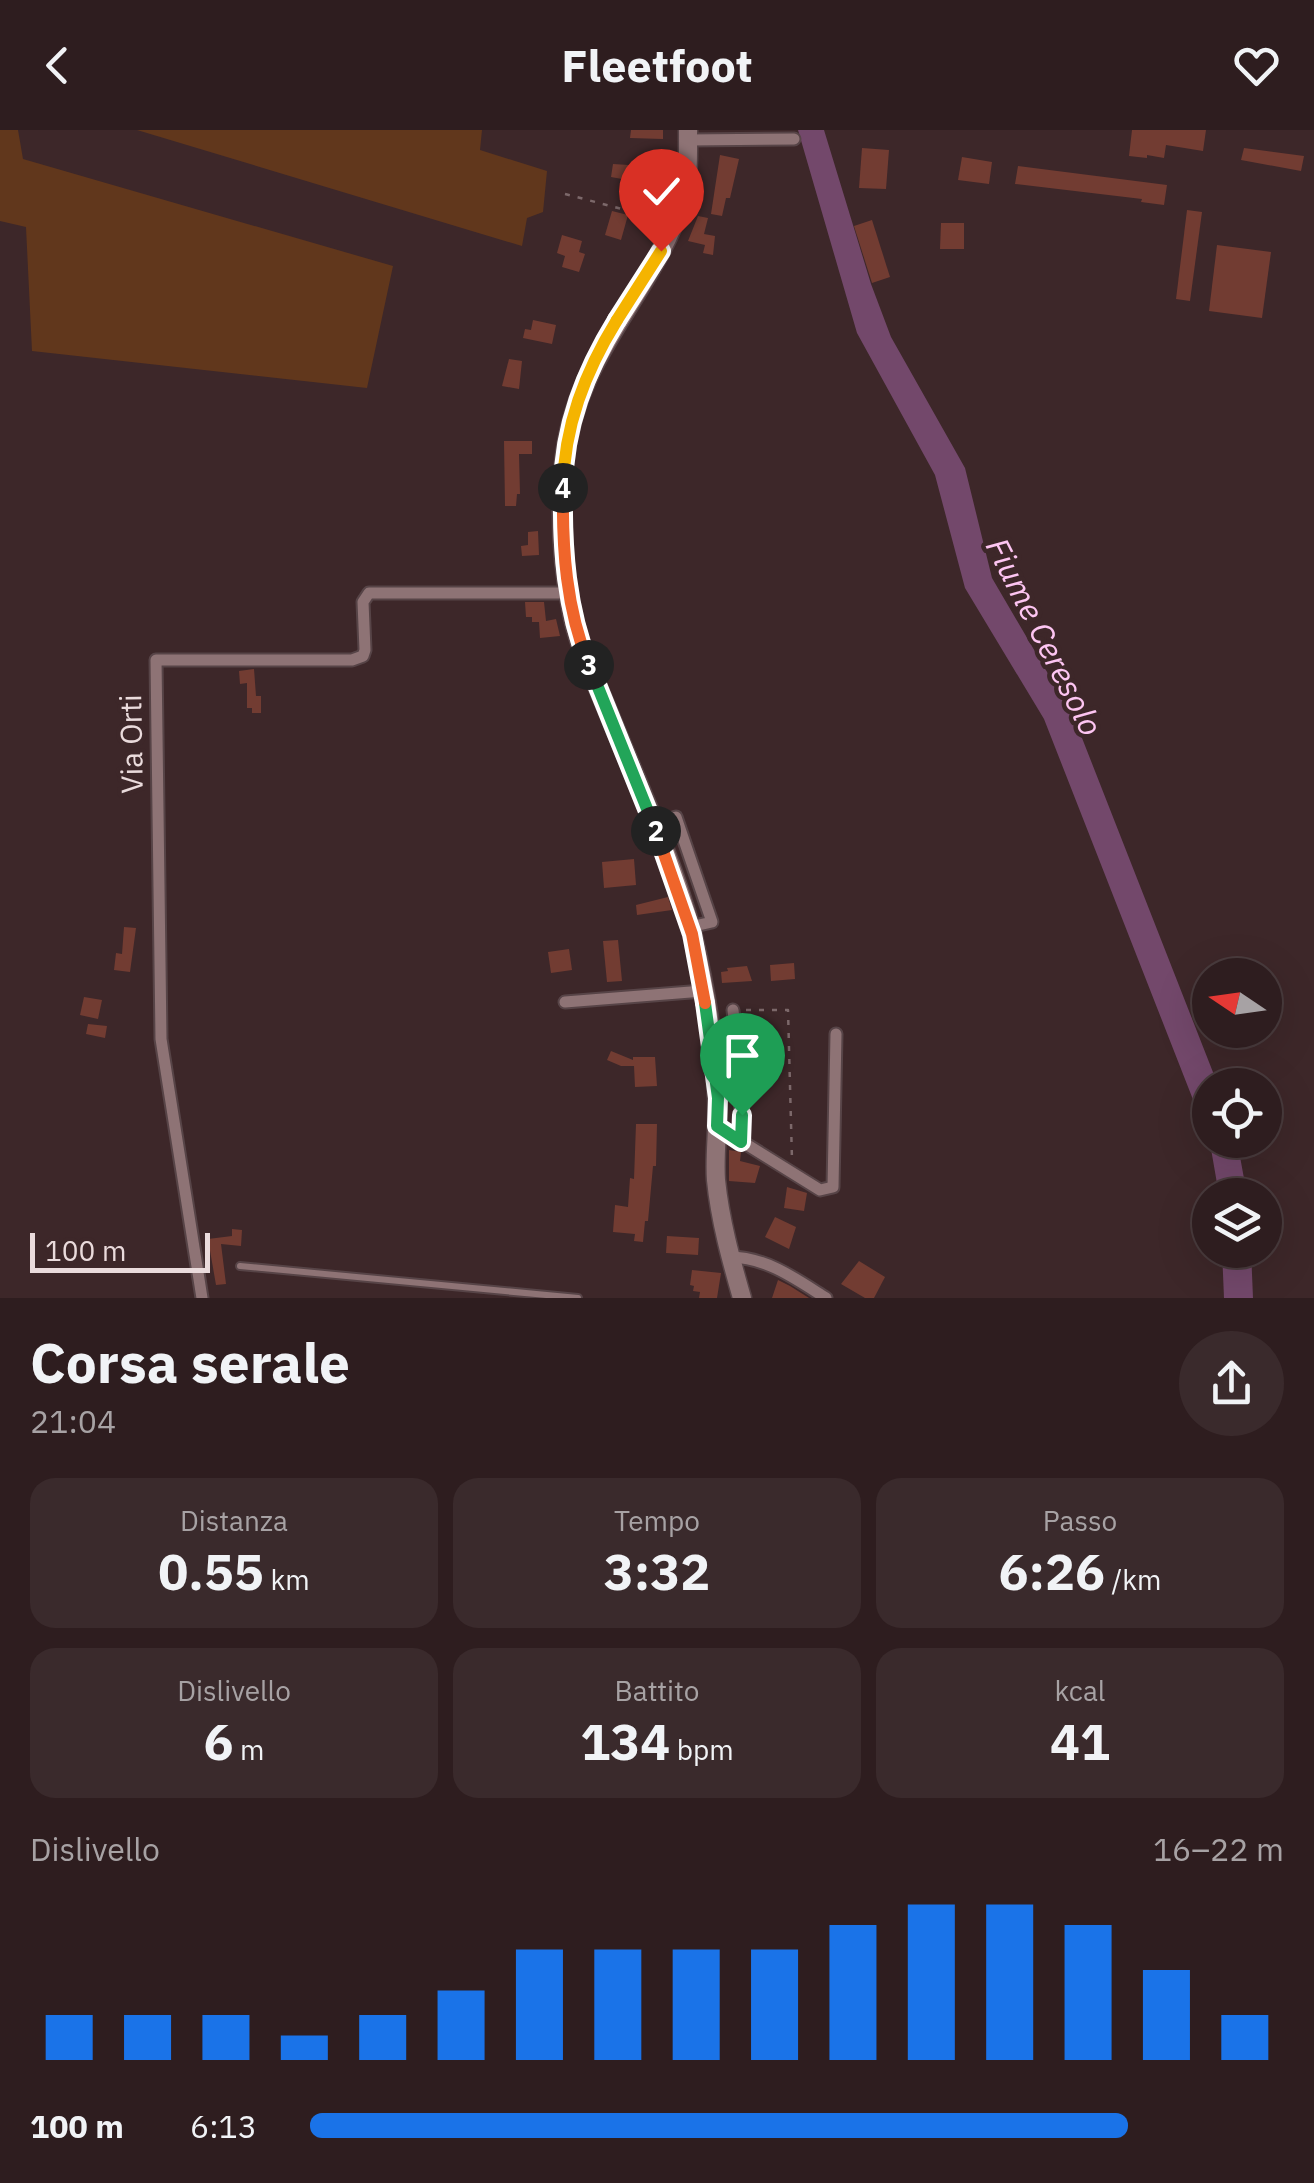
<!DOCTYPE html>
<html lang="it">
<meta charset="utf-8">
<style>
:root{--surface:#2e1d1f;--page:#3a2a2c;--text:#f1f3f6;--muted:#a7a2a4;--line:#493b3d;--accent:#1a73e8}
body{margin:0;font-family:"IBM Plex Sans",sans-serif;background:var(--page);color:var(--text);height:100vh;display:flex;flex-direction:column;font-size:38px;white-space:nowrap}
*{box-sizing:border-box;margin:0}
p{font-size:32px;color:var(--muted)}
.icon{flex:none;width:55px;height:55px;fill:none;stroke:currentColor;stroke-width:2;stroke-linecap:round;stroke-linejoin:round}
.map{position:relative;height:1168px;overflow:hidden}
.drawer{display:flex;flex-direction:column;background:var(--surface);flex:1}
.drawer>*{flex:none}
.needle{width:65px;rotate:283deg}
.fabs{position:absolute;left:1192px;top:828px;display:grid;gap:20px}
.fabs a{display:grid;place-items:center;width:90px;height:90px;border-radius:50%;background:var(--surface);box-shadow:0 10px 40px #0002,0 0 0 2px var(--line);font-size:50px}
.scale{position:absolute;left:30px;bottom:25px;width:180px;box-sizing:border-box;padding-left:10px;border:5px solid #eadbdc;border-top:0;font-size:28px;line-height:35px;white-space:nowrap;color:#eadbdc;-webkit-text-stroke:8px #3d2729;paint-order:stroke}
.pin{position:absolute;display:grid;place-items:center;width:85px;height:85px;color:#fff;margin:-102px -42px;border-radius:50% 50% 50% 0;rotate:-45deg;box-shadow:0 0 10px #0007}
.pin .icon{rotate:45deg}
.km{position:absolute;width:50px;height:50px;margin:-25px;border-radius:50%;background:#222;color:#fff;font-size:28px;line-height:50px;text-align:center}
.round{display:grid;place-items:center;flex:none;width:105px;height:105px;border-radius:52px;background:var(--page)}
.summary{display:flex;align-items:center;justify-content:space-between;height:170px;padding:0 30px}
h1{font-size:55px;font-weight:700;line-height:75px}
.metrics{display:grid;grid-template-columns:repeat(3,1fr);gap:15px;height:170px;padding:10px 30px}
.metrics div{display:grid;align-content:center;border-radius:25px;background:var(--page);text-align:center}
.metrics b{font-size:50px;font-weight:700}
.metrics small{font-size:28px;font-weight:400}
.metrics p{font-size:28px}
.chart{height:280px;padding:20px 30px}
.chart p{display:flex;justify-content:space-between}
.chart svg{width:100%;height:180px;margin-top:10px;stroke:var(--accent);stroke-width:6}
ul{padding:0 30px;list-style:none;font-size:32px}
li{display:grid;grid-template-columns:160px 120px 1fr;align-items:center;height:75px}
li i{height:25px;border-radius:12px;background:var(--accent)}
header{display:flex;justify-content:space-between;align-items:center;height:130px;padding:0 30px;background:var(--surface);font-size:45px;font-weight:700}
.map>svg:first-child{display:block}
</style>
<header><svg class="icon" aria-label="back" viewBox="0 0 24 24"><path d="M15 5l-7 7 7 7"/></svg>Fleetfoot<svg class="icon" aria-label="heart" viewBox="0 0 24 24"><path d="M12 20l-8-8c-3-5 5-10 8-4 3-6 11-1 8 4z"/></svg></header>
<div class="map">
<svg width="1314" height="1168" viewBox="0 0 1314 1168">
<rect width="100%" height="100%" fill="#3d2729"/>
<!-- green -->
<g fill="#61371c">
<polygon points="0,0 18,0 23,29 393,136 367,258 32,221 26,97 0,91"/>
<polygon points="137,0 482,0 480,20 547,41 543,82 527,88 522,116"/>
</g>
<!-- water -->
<g fill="#73486b">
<polygon points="798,0 824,0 871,154 891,207 965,338 992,448 1074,588 1082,608 1218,955 1210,955 1210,1010 1237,1010 1247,1065 1219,1065 1210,1013 1044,589 965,458 935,345 857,203"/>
<polygon points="1222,1120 1251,1120 1253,1168 1224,1168"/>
</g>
<!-- building -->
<g fill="#723c32">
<polygon points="631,0 663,0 663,9 630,8"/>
<polygon points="1132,0 1206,0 1203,21 1166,15 1164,28 1147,25 1147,28 1129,26"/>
<polygon points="862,18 889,20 886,59 859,58"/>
<polygon points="1244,18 1304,26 1301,41 1241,30"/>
<polygon points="720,25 739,29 730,68 726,68 722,86 711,84"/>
<polygon points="962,27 992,32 989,54 958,50"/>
<polygon points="613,34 645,36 644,46 660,47 662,43 671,46 665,66 632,61 633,51 611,47"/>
<polygon points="1018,36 1167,55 1164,75 1141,72 1142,69 1015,54"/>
<polygon points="1187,80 1202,82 1190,171 1176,169"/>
<polygon points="612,81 628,85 621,110 605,105"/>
<polygon points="698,86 708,88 704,104 715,106 713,125 703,123 705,115 688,111"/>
<polygon points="872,90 890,147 872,153 854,96"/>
<polygon points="941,93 964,93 964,119 940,119"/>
<polygon points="562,105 582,111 579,122 585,124 579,142 562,137 565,126 557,123"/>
<polygon points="1217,115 1271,122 1262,188 1209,181"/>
<polygon points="533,190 556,195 552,214 523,208 525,199 531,200"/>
<polygon points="509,229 522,231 519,259 502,256"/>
<polygon points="504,311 532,311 532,324 519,324 520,364 517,364 516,376 505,376"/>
<polygon points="538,401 539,425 522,426 521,416 528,415 528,402"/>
<polygon points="525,472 544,472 546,491 556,489 560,506 540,508 539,492 532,492 532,487 526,487"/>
<polygon points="254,539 256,566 261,566 261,583 252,583 252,578 247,578 247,553 240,554 239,541"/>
<polygon points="634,729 636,755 604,758 602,732"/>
<polygon points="668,767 672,780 637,785 636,775"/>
<polygon points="124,797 136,798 130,842 114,840 116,823 122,824"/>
<polygon points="618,810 622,851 607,852 603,811"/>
<polygon points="569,819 572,840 551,843 548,822"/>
<polygon points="794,833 795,849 771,851 770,835"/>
<polygon points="747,836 752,851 722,853 721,842 728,841 727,838"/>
<polygon points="84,867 102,870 98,889 80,885"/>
<polygon points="88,894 107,896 105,908 86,904"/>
<polygon points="771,897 772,910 762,910 763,927 753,927 752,898"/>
<polygon points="611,921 633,930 633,927 655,927 657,956 635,957 634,936 621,936 607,930"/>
<polygon points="636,994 657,994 656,1036 653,1036 648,1091 645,1091 643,1112 634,1111 635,1104 613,1102 615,1075 628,1077 630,1048 634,1049"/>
<polygon points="729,1020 741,1022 740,1031 760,1036 755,1053 729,1051"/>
<polygon points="787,1057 807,1063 804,1081 784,1078"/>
<polygon points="775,1087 796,1097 789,1119 765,1107"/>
<polygon points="232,1099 242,1100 241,1116 221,1114 226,1154 216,1155 208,1109 232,1106"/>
<polygon points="667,1106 699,1108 698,1125 666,1123"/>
<polygon points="859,1131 885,1147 874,1168 865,1168 841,1154"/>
<polygon points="692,1140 721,1143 717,1168 699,1168 700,1162 693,1161 694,1156 690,1155"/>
<polygon points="778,1150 790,1156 809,1168 772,1168"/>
</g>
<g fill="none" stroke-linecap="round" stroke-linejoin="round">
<!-- lane casing -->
<g stroke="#574447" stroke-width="10">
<polyline id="lane" points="240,1136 578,1168"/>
</g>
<!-- street casing -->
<g stroke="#574447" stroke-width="15">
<g id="street">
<polyline points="688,10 794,9"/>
<polyline points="654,696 676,687 712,792 690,797"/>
<polyline points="565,872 703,861"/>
<polyline points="733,880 740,943 741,1012"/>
<polyline points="717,996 820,1060 833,1057 836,904"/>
<path d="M 730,1127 C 766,1127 796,1149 826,1168"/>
<polyline points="202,1168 161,909 156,530 352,530 363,526 365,520 363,472 369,463 569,463"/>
</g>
</g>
<!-- secondary casing -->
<g stroke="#574447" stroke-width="21">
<path id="secondary" d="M 688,0 C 688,22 689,47 683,68 C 653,166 575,221 564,334 C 560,380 562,432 571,477 C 577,514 595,549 609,584 C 638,655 672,728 692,803 C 705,855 714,913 717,967 C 719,995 714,1023 716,1050 C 720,1090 731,1130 742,1168"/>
</g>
<!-- path -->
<g stroke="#7c686a" stroke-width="2.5" stroke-dasharray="5 8" stroke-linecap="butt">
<polyline points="565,64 660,89"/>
<polyline points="746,880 788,880 792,1030"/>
</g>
<!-- lane -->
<use href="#lane" stroke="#8e7375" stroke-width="6"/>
<!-- street -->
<use href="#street" stroke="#8e7375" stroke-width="11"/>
<!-- secondary -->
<use href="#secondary" stroke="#8e7375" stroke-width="18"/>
</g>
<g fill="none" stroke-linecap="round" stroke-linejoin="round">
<!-- split-1 casing -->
<g stroke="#fff" stroke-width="20">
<polyline id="split-1" points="705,873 718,968 717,996 741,1012 742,985"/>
</g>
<!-- split-2 casing -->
<g stroke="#fff" stroke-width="20">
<polyline id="split-2" points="656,701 692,804 705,873"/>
</g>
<!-- split-3 casing -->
<g stroke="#fff" stroke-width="20">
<polyline id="split-3" points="589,535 656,701"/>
</g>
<!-- split-4 casing -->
<g stroke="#fff" stroke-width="20">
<path id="split-4" d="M 563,358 C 562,418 566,479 589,535"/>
</g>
<!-- split-5 casing -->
<g stroke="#fff" stroke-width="20">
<path id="split-5" d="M 563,358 C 564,296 585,242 617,190"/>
</g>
<!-- split-6 casing -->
<g stroke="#fff" stroke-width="20">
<polyline id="split-6" points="617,190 661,121"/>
</g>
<!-- split-1 -->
<use href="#split-1" stroke="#22a559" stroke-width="12"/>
<!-- split-2 -->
<use href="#split-2" stroke="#f0652b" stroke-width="12"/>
<!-- split-3 -->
<use href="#split-3" stroke="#22a559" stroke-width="12"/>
<!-- split-4 -->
<use href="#split-4" stroke="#f0652b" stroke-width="12"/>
<!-- split-5 -->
<use href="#split-5" stroke="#f5b400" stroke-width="12"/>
<!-- split-6 -->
<use href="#split-6" stroke="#f5b400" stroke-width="12"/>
</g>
<g text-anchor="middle" stroke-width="9" stroke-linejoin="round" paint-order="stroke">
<!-- street labels -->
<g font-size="30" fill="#eadbdc" stroke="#3d2729">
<text transform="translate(132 614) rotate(-91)" y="10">Via Orti</text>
</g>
<!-- water labels -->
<g font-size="32" font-style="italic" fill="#fdc5f2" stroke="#3d2729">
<text transform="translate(1044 507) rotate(63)" y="11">Fiume Ceresolo</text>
</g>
</g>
</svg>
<div class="fabs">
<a><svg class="needle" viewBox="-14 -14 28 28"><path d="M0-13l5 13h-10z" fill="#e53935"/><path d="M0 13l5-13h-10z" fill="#a7a2a4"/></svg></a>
<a><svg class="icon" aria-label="locate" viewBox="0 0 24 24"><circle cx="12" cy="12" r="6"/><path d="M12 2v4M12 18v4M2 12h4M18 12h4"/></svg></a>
<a><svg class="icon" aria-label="layers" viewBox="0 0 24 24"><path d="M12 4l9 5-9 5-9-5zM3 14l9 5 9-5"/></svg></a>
</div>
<div class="scale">100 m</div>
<div class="pin" style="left:742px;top:985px;background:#1e9e55"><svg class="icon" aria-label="arrive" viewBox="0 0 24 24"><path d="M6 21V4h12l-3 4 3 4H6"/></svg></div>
<div class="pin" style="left:661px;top:121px;background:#d93025"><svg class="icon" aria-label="check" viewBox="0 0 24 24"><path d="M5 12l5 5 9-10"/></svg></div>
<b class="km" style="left:656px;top:701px">2</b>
<b class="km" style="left:589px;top:535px">3</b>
<b class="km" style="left:563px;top:358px">4</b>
</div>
<section class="drawer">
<div class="summary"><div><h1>Corsa serale</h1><p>21:04</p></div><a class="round"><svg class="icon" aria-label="share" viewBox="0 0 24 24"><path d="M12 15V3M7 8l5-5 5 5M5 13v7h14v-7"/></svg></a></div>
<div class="metrics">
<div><p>Distanza</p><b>0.55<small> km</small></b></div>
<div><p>Tempo</p><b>3:32</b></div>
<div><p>Passo</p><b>6:26<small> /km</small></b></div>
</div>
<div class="metrics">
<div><p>Dislivello</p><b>6<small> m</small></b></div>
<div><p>Battito</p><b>134<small> bpm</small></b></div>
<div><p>kcal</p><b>41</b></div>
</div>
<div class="chart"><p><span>Dislivello</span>16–22 m</p>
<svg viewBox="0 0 160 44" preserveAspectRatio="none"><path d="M5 44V33M15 44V33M25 44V33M35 44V38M45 44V33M55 44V27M65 44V17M75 44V17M85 44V17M95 44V17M105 44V11M115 44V6M125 44V6M135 44V11M145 44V22M155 44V33"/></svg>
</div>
<ul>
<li><b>100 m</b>6:13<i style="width:84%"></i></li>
</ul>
</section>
